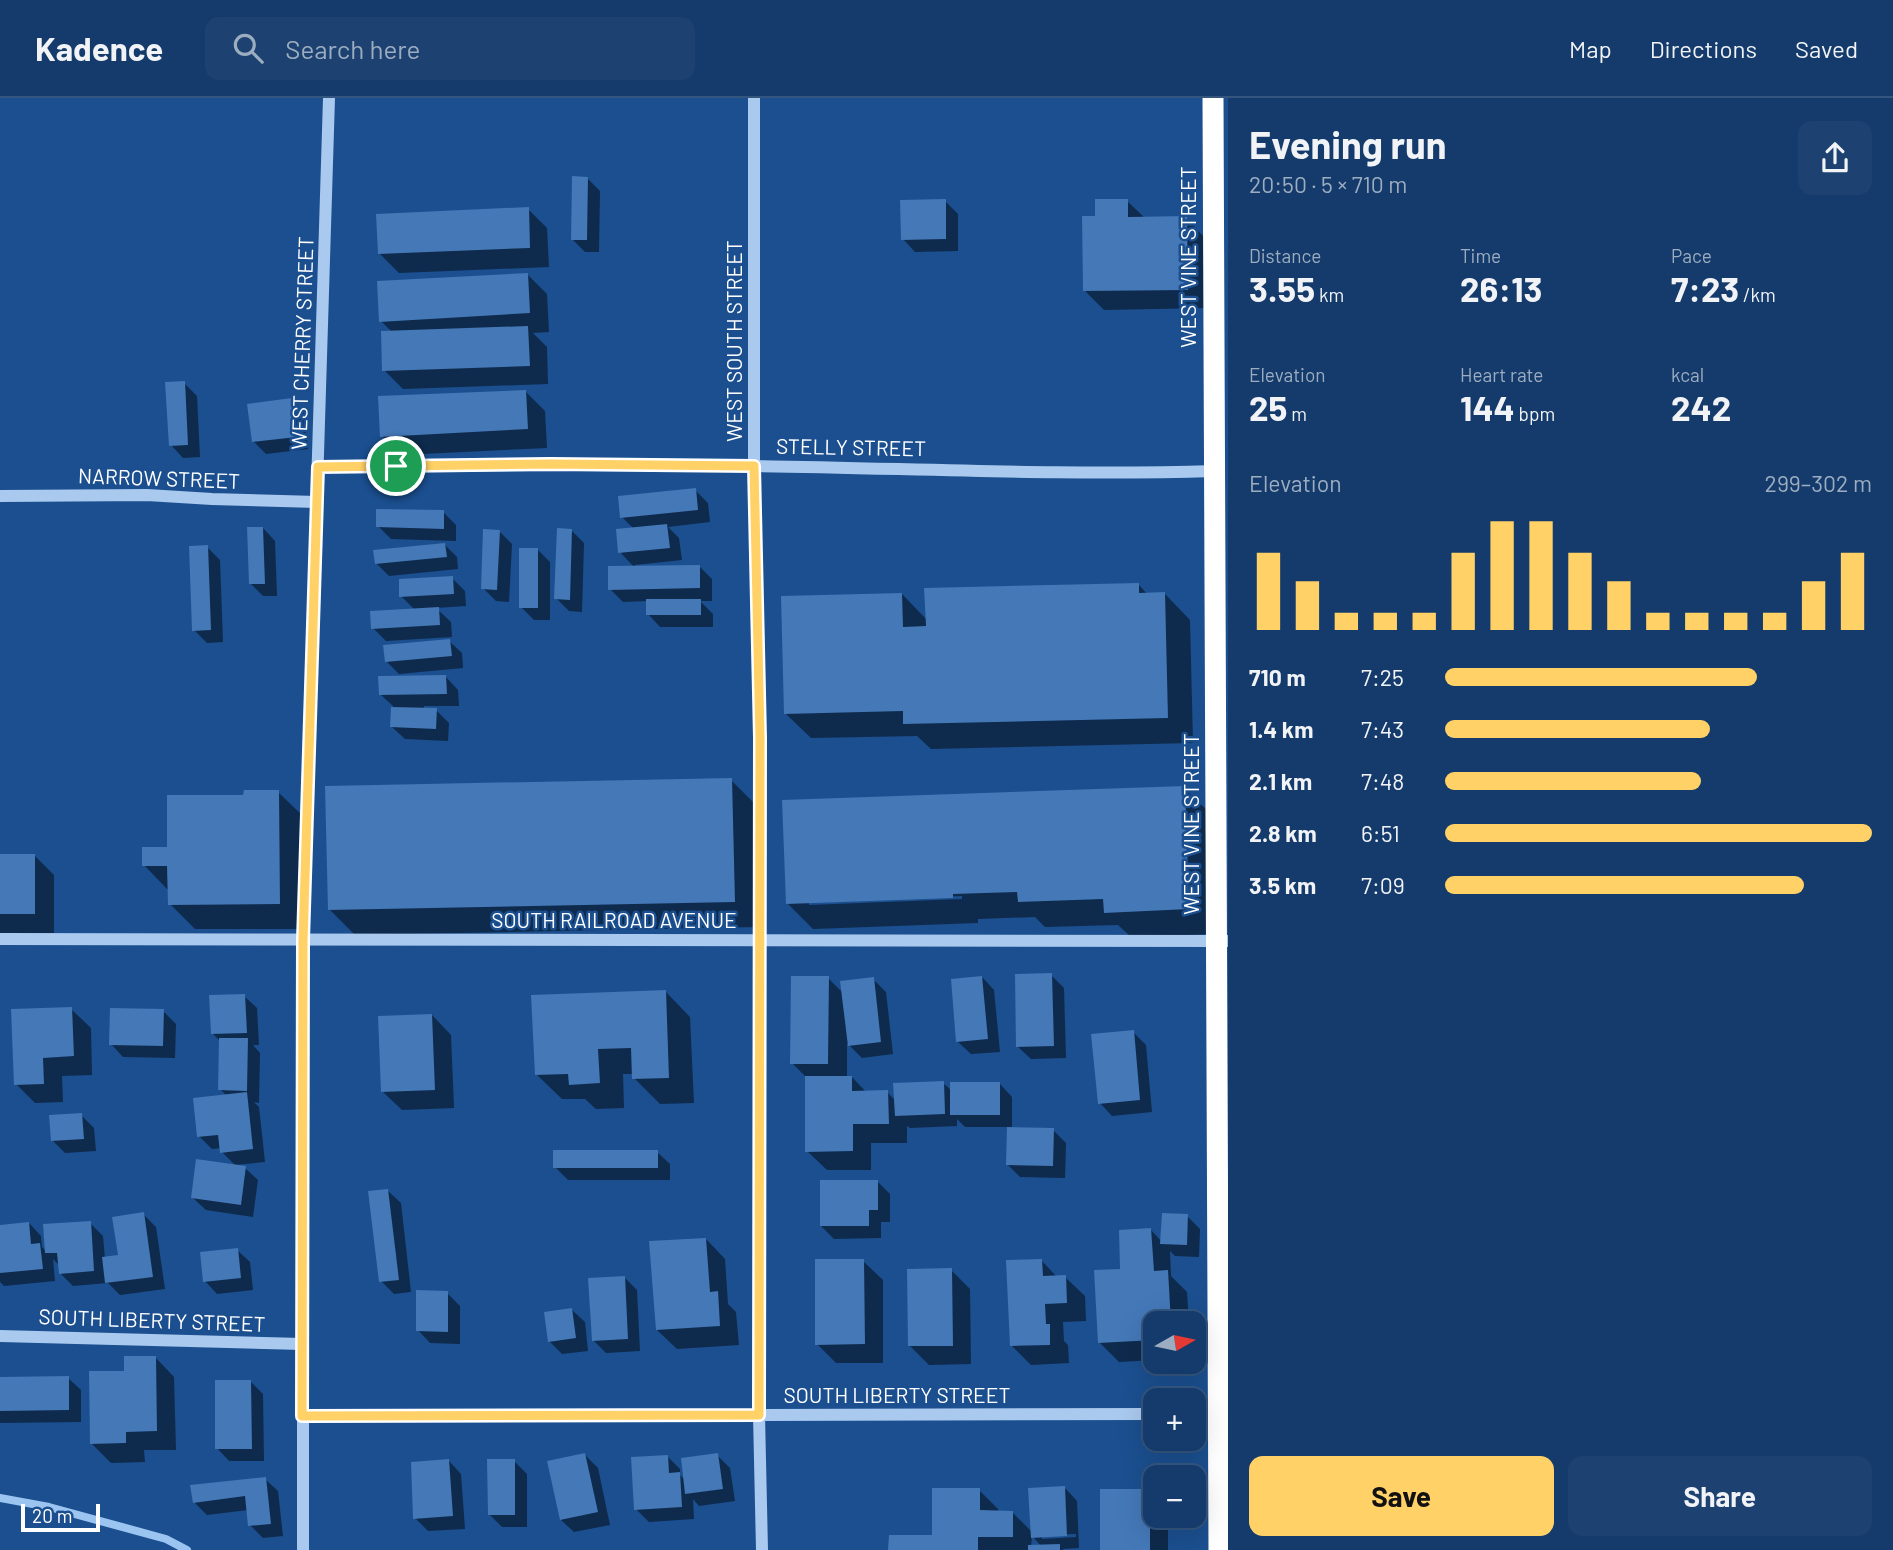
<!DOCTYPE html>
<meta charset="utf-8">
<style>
:root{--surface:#143b6b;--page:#1d4271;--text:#f1f3f6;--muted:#9dadc1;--line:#33557e;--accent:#ffd166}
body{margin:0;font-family:Barlow,sans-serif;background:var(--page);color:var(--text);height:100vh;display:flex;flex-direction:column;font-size:26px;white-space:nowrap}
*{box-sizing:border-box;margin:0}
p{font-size:23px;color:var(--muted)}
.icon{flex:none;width:38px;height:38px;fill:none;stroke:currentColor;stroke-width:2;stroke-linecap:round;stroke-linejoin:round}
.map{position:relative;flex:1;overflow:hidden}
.details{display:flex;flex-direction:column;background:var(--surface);width:665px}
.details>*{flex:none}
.needle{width:46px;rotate:81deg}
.buttons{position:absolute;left:1143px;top:1213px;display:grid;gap:14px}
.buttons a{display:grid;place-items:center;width:63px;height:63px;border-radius:14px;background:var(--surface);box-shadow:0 7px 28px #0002,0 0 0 2px var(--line);font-size:35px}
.scale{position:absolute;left:21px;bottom:18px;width:79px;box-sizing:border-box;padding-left:7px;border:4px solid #fff;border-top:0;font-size:19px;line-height:24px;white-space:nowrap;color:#fff;-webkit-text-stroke:5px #1b4f8f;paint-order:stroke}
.pin{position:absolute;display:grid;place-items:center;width:60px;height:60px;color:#fff;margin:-30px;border:4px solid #fff;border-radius:50%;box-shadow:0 2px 7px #0007}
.round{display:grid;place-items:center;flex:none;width:74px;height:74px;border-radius:14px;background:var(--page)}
.overview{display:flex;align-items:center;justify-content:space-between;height:119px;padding:0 21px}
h1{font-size:38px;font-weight:700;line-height:52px}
.metrics{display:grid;grid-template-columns:repeat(3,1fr);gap:10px;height:119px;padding:7px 21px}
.metrics div{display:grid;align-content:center}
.metrics b{font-size:35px;font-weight:700}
.metrics small{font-size:19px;font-weight:400}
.metrics p{font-size:19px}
.chart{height:196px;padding:14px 21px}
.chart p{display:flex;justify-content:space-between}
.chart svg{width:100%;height:126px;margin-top:7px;stroke:var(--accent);stroke-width:6}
.cta{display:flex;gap:14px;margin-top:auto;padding:14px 21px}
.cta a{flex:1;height:80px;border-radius:14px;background:var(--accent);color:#111;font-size:28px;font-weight:700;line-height:80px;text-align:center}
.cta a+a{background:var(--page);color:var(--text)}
ul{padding:0 21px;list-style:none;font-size:23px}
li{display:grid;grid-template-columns:112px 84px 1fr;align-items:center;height:52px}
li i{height:18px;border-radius:9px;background:var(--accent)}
header{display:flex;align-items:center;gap:42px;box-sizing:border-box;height:98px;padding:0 35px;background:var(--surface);border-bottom:2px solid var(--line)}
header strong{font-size:33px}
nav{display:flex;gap:38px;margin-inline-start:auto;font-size:24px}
.search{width:490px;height:63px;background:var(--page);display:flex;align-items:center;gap:18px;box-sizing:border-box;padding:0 24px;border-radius:14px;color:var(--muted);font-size:26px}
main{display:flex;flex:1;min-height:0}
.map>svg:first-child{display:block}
</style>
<header>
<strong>Kadence</strong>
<div class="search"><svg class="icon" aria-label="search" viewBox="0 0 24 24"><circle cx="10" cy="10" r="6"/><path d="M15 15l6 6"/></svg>Search here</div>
<nav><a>Map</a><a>Directions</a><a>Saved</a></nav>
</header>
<main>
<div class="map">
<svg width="1228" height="1452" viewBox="0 0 1228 1452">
<rect width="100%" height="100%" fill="#1b4f8f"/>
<!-- shadow -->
<g fill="#0007" fill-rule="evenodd">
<polygon points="587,80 600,93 599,154 585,154 572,141"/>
<polygon points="945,103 958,116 958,153 915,154 903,141"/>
<polygon points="1127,103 1146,121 1186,120 1205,140 1207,210 1104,212 1085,193 1096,120"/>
<polygon points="528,111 547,130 549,169 399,175 380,156"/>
<polygon points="527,176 547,196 549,234 533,235 547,249 548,286 403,291 384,272 392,234 381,223"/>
<polygon points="184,285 197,298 200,359 183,360 171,347"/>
<polygon points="526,294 545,313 547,350 401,357 382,338"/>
<polygon points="292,302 304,315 308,351 266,356 253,343"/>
<polygon points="695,392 708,405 710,424 668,429 679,440 682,462 635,467 635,470 700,469 712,481 712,503 700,503 713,516 713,529 660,529 648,516 648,503 623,504 610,491 635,470 620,454 634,431 622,419"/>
<polygon points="443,414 456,427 456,443 391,441 378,428"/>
<polygon points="263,430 275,443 277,498 263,498 250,485"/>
<polygon points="499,433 512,446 509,504 496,503 483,490"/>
<polygon points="572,433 584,445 582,514 569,513 556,500"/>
<polygon points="444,446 457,459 458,471 389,478 376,465"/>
<polygon points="207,449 220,462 223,544 207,545 194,532"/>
<polygon points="537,451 550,464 550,522 534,522 521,509"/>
<polygon points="452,480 465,493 466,508 436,510 451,524 452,539 386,543 373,530 416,513 401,498"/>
<polygon points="1139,487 1148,497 1165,496 1190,522 1193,645 931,651 917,638 811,640 785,615 902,496 927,522"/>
<polygon points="449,543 462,555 463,570 399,576 387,564"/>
<polygon points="446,579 458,592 459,608 424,608 424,611 436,612 449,625 448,643 405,641 392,629 393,608 380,596"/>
<polygon points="731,682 757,708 759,829 355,837 329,811"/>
<path d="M 1184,690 L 1210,715 L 1214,836 L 1131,839 L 1118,827 L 1045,829 L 1035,819 L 978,821 L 978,825 L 813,831 L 787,805 ZM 962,798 L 962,801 L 809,807 L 809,803 Z"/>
<polygon points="278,694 304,719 305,831 195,831 170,806 169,793 144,767 245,698"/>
<polygon points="0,757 35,758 54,777 54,835 0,835"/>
<polygon points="1051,877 1064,890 1066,960 1031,961 1018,949"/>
<polygon points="982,879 994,892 1000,954 971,956 958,944"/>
<polygon points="828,880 843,895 873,881 886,894 893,956 862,960 847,945 847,979 852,979 866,994 887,994 896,1003 943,985 952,993 1000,986 1012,999 1012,1030 1053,1032 1066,1045 1065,1080 1020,1079 1007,1066 1008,1029 965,1029 957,1021 957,1028 910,1030 907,1028 907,1045 871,1045 871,1072 827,1072 807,1053 807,980 792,965"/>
<polygon points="665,893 690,919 694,1005 660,1006 634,980 634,976 623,976 624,1010 596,1011 585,1001 562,1001 536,976"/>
<polygon points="244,898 257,910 259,947 253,947 260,955 259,1005 254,1004 259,1009 265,1064 235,1067 222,1054 222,1050 212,1051 199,1038 227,998 220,991 220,943 212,935"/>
<polygon points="71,911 91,930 92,977 62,978 63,1004 35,1005 16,986"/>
<polygon points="163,913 176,926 175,960 123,959 111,946"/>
<polygon points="432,917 451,937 454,1010 402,1012 382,993"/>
<polygon points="1133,934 1146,947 1152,1014 1112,1018 1100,1005"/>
<polygon points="81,1017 94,1030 96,1053 65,1055 52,1042"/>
<polygon points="657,1054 670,1066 670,1082 568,1082 555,1069"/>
<polygon points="245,1070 258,1082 253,1119 206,1112 193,1100"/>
<polygon points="877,1083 890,1096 890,1124 881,1124 881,1140 834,1141 821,1128"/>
<polygon points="388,1093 401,1105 411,1194 394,1196 381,1183"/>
<polygon points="143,1116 156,1129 165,1191 120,1197 108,1185 73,1188 60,1175 60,1168 53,1161 55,1183 4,1188 0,1184 0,1128 29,1125 41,1138 42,1149 46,1153 90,1125 103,1138 105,1161 119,1159"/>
<polygon points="1187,1118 1200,1131 1199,1159 1175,1158 1170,1153 1171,1178 1187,1194 1189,1225 1155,1225 1155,1262 1119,1264 1099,1244 1122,1173 1151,1132 1162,1144"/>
<polygon points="706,1141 725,1161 728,1206 736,1214 739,1247 677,1251 657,1232"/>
<polygon points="237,1152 250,1164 253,1192 217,1196 205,1183"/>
<polygon points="1041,1162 1057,1179 1065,1179 1085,1198 1086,1223 1063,1224 1064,1243 1068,1247 1069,1265 1031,1267 1012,1248"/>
<polygon points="863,1163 883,1182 883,1265 836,1265 817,1246"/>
<polygon points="951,1172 970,1191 971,1266 929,1267 910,1248"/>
<polygon points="624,1179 637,1192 640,1253 606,1255 593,1242"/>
<polygon points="447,1195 460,1208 460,1246 430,1245 418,1232"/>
<polygon points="572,1212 585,1224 588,1253 562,1256 549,1243"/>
<polygon points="155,1259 174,1279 176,1352 144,1352 145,1364 111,1365 92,1346 126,1275"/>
<polygon points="68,1280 81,1292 81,1324 0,1325 0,1281"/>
<polygon points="250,1283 263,1296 264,1363 229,1363 217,1350"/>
<polygon points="585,1357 598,1370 610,1427 574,1434 561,1422"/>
<polygon points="717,1357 730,1370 735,1403 699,1408 693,1401 694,1421 649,1424 636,1411 667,1358 680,1371 680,1377 685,1382"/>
<polygon points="449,1363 461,1376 465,1431 428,1433 415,1420"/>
<polygon points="514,1363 527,1376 527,1429 502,1429 489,1416"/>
<polygon points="265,1381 278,1393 283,1438 263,1440 250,1427 248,1412 207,1417 194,1404"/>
<path d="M 1065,1390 L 1077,1403 L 1079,1450 L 1062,1451 L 1064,1452 L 890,1452 L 934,1439 L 979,1392 L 998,1411 L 998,1414 L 1012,1414 L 1032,1434 ZM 1076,1436 L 1076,1439 L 1042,1441 L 1042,1437 ZM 1032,1438 L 1042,1449 L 1031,1449 Z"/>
<polygon points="1149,1393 1155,1399 1155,1418 1168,1418 1168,1452 1102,1452"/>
</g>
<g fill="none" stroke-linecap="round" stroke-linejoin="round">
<!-- stream -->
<polyline stroke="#9cc4f0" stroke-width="8" points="0,1400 49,1409 166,1441 187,1452"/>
</g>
<!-- building -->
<g fill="#4478b7">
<polygon points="572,78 588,79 587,142 571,142"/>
<polygon points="946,101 946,141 901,142 900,102"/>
<polygon points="1095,101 1128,101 1128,119 1187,118 1188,192 1083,193 1082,118 1095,118"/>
<polygon points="529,109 530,150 378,156 376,116"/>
<polygon points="528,175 530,215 379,224 377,183"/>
<polygon points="528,228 530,268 382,273 381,233"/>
<polygon points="185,283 188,347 169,348 165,284"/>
<polygon points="526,292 528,331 380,339 378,298"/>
<polygon points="292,300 297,339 252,344 247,306"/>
<polygon points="696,390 698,412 620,420 618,398"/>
<polygon points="376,411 444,412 444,431 376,429"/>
<polygon points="667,426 670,450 618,455 616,431"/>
<polygon points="247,429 263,429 265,486 249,486"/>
<polygon points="557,430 572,431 570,502 554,501"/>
<polygon points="483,431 500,432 497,492 481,491"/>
<polygon points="445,445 447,459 375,466 373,452"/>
<polygon points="208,447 211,532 192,533 189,448"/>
<rect x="519" y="450" width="19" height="60"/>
<polygon points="700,467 700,490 608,492 608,468"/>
<polygon points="453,478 454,496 399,499 399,481"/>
<polygon points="1139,485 1139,495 1165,494 1168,620 903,626 903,613 784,616 781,498 902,495 903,529 926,528 924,490"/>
<rect x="646" y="501" width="55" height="16"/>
<polygon points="439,509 440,527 371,531 370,513"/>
<polygon points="450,541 452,558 385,564 383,547"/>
<polygon points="446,577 447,596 379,597 378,578"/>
<polygon points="391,609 437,610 436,631 390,629"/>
<polygon points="732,680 735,804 328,812 325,688"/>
<polygon points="1185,688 1189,811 1104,815 1103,801 1018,804 1017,794 953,796 953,800 786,806 782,702"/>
<polygon points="244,692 279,692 280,806 168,807 167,768 142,768 142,749 167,749 167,697 243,697"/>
<rect x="0" y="756" width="35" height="60"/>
<polygon points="1052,875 1054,948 1016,949 1015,876"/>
<polygon points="791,878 829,878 828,966 790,966"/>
<polygon points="982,878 988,941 956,944 951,881"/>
<polygon points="874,879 881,944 848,948 840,883"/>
<polygon points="666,892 669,980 632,981 631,950 598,951 600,985 569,987 568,976 535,977 531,897"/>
<polygon points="245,896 247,935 211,936 209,897"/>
<polygon points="72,909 74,958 43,960 44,986 14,987 11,911"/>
<polygon points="110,910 164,911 163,948 109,947"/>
<polygon points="432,916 435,992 381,994 378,918"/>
<polygon points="1134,932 1140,1002 1098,1006 1091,936"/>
<polygon points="219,940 248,940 247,993 218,992"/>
<polygon points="805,978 852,978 852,993 888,992 889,1026 853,1026 853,1053 805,1054"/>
<polygon points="944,983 945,1016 895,1018 893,985"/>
<rect x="950" y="984" width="50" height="33"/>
<polygon points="247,994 253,1051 220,1055 218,1037 197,1039 193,1000"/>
<polygon points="82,1015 84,1041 51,1043 49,1017"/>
<polygon points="1007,1029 1054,1030 1053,1068 1006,1067"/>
<rect x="553" y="1052" width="105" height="18"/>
<polygon points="196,1061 246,1068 241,1107 191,1100"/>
<polygon points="820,1082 878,1082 878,1112 869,1112 869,1128 820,1128"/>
<polygon points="388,1091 399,1182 379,1184 368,1093"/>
<polygon points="144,1114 153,1179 105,1185 102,1159 118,1157 112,1119"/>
<polygon points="1162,1115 1188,1116 1187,1147 1160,1146"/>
<polygon points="91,1123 94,1173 59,1176 57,1155 45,1155 43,1126"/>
<polygon points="29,1124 31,1146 40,1145 43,1171 0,1175 0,1127"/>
<polygon points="1151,1130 1154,1173 1168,1172 1171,1225 1155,1225 1155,1242 1098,1245 1094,1172 1120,1171 1119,1132"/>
<polygon points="706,1140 710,1194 718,1193 720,1228 656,1232 649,1143"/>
<polygon points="238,1150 241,1180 203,1184 200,1154"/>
<polygon points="815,1161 864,1161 865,1246 815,1247"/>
<polygon points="1042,1161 1043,1178 1066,1177 1067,1205 1045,1206 1046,1226 1050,1226 1050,1247 1010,1248 1006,1162"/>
<polygon points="952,1170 953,1248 908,1248 907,1171"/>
<polygon points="625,1178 628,1241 592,1243 588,1180"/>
<polygon points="416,1192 448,1193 448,1234 416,1233"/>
<polygon points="572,1210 576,1240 548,1244 544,1214"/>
<polygon points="124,1258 156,1258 157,1333 126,1334 126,1345 90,1346 89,1273 124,1273"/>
<polygon points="69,1278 69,1312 0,1313 0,1279"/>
<polygon points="215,1282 251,1282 252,1351 215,1351"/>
<polygon points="585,1355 598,1414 560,1422 547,1363"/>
<polygon points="718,1355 723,1391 685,1396 681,1360"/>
<polygon points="668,1357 669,1375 680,1374 682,1409 634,1412 631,1359"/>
<polygon points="449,1361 453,1418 413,1421 411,1364"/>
<polygon points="487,1361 515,1361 515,1417 488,1417"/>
<polygon points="266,1379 271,1426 248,1428 245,1398 193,1405 190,1387"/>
<polygon points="1065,1388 1067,1438 1031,1440 1028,1390"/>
<polygon points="932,1390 980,1390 980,1412 1013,1413 1013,1439 978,1439 978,1452 888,1452 889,1437 932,1437"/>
<rect x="1100" y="1391" width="50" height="61"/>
<polygon points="1060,1446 1060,1452 1028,1452 1028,1447"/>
</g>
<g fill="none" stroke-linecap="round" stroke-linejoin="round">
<!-- minor -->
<g stroke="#a9c9ee" stroke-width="12">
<polyline points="754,0 754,368 760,640 759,1317 762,1452"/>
<path d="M 319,369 C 463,367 608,366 753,368 C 907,370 1060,378 1214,373"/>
<polyline points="0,398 147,397 212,401 317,404"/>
<polyline points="0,841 1228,843"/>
<polyline points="0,1238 302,1246"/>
<polyline points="1194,1316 1225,1316"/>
<polyline points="302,1318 1155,1316"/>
<polyline points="303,1452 303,842 329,0"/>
</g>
<!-- highway -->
<polyline stroke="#fff" stroke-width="21" points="1213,0 1219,1452"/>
</g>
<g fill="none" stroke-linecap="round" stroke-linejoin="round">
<!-- route casing -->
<g stroke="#fff" stroke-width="14">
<polygon id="route" points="550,366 754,368 760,640 759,1317 302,1318 303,842 318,369"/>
</g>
<!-- route -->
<use href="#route" stroke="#ffd166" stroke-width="9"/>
</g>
<g text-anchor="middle" stroke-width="5" stroke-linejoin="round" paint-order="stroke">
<!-- street labels -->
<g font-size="21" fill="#fff" stroke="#1b4f8f">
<text transform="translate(1189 159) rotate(-90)" y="7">WEST VINE STREET</text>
<text transform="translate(735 243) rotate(-90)" y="7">WEST SOUTH STREET</text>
<text transform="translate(303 245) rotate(-88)" y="7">WEST CHERRY STREET</text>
<text transform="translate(851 350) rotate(1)" y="7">STELLY STREET</text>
<text transform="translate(159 381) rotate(2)" y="7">NARROW STREET</text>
<text transform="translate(1192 726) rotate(-90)" y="7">WEST VINE STREET</text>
<text x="614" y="830">SOUTH RAILROAD AVENUE</text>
<text transform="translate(152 1223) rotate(2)" y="7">SOUTH LIBERTY STREET</text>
<text x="897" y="1305">SOUTH LIBERTY STREET</text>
</g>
</g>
</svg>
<div class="buttons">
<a><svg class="needle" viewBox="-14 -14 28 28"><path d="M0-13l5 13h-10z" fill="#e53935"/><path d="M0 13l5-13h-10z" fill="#9dadc1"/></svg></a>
<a>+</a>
<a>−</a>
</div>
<div class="scale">20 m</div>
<div class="pin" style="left:396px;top:368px;background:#1e9e55"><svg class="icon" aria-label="arrive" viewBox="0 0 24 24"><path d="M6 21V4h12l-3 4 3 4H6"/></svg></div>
</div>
<section class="details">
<div class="overview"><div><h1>Evening run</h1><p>20:50 · 5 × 710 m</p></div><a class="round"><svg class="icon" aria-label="share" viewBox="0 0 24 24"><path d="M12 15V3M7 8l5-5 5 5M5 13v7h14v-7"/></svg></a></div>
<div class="metrics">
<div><p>Distance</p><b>3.55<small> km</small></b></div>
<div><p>Time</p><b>26:13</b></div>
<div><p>Pace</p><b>7:23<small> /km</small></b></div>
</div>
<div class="metrics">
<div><p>Elevation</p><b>25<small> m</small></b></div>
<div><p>Heart rate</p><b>144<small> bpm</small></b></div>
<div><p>kcal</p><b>242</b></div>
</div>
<div class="chart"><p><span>Elevation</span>299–302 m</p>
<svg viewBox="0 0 160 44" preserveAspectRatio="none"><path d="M5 44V17M15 44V27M25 44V38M35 44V38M45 44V38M55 44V17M65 44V6M75 44V6M85 44V17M95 44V27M105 44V38M115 44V38M125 44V38M135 44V38M145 44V27M155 44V17"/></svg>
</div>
<ul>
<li><b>710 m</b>7:25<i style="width:73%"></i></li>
<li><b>1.4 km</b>7:43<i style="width:62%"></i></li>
<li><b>2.1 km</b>7:48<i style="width:60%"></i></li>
<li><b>2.8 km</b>6:51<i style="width:100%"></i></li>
<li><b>3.5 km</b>7:09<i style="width:84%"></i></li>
</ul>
<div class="cta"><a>Save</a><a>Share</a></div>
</section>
</main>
